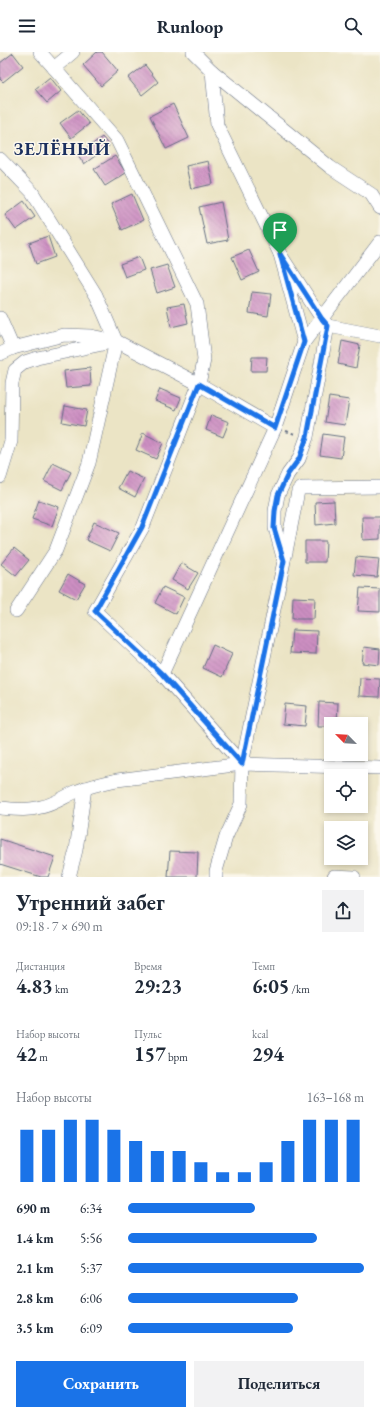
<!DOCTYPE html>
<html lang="ru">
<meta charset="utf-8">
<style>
:root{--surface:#fff;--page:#f2f2f3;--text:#1f2937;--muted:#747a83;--accent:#1a73e8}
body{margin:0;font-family:"EB Garamond",serif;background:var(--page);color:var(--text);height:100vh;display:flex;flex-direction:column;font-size:15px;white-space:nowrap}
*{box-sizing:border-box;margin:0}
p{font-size:13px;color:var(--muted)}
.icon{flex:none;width:22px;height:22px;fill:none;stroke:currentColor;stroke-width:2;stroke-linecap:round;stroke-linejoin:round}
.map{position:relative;height:825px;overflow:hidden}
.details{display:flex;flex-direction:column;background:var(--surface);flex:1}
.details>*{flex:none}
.needle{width:26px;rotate:294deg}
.buttons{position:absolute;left:324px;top:665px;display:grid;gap:8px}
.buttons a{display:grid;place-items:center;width:44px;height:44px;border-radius:0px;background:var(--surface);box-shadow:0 2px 6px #0003;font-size:20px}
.pin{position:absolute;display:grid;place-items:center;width:34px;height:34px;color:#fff;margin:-41px -17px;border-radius:50% 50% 50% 0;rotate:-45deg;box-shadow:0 0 4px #0007}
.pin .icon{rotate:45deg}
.round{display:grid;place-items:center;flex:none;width:42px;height:42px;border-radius:0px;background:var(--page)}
.overview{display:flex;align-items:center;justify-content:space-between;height:68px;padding:0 16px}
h1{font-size:22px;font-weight:700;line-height:30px}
.stats{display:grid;grid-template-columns:repeat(3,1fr);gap:6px;height:68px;padding:4px 16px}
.stats div{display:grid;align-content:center}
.stats b{font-size:20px;font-weight:700}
.stats small{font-size:11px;font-weight:400}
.stats p{font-size:11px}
.chart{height:112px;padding:8px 16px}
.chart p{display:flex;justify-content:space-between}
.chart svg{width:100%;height:72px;margin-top:4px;stroke:var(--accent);stroke-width:6}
.action{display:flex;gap:8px;margin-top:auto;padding:8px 16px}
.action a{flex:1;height:46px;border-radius:0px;background:var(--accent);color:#fff;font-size:16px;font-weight:700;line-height:46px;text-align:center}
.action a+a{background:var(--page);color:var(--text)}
ul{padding:0 16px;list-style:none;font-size:13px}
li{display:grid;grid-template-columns:64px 48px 1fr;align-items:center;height:30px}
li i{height:10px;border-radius:5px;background:var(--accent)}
header{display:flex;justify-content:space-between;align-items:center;height:52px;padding:0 16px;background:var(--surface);font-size:18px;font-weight:700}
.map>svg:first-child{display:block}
</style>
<header><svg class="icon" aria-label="menu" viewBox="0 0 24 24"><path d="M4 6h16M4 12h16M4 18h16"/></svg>Runloop<svg class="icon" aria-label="search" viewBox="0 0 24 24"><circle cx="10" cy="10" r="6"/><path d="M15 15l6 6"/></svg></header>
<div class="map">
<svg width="380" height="825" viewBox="0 0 380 825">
<defs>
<pattern id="building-back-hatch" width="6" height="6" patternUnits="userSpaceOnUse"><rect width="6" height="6" fill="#cd8fc2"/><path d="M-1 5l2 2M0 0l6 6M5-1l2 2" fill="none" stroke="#a675a1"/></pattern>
</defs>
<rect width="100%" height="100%" fill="#fbf7ec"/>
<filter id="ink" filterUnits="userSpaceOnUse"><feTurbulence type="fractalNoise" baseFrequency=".025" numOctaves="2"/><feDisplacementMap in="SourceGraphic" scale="8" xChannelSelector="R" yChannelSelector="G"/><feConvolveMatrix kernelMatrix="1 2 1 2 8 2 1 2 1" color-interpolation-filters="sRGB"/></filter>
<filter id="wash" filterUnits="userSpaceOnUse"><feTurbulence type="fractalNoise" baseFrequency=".012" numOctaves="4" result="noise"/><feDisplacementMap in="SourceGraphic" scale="16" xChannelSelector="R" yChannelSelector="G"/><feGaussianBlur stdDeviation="0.9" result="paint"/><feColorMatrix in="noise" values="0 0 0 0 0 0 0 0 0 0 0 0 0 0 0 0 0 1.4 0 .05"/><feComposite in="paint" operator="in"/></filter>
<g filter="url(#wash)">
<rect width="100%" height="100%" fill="#ebe4c5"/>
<g id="blocks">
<!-- building -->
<g fill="url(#building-back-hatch)">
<polygon points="97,0 102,0 118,19 101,34 83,13"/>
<polygon points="13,1 23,14 3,30 0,27 0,11"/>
<polygon points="145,13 158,30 142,43 128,26"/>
<polygon points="50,25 61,39 47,51 35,37"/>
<polygon points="173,52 189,86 166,97 150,64"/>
<polygon points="78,58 89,72 71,86 60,71"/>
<polygon points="102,85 109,94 84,112 78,103"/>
<polygon points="115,104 126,121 105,134 94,117"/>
<polygon points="208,109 213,132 191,137 186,114"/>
<polygon points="132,142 143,168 122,178 111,152"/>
<polygon points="24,149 35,165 16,178 5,163"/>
<polygon points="221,150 228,188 207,192 199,155"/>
<polygon points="48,184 55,205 36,212 29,191"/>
<polygon points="249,198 259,220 242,228 232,205"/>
<polygon points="139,205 144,218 125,225 120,212"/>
<polygon points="167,213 175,235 157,241 150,218"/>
<polygon points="252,240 271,242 268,264 249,261"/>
<polygon points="184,252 188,271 171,275 167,255"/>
<polygon points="342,289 360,293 356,316 338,312"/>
<polygon points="252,305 267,305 266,319 251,319"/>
<polygon points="90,316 91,334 66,336 64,319"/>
<polygon points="160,337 181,346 176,358 155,349"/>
<polygon points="329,345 349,348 345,373 325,370"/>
<polygon points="65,354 87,358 84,374 62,370"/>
<polygon points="211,363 229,370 223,385 206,378"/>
<polygon points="143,381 163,391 156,407 136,398"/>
<polygon points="323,382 344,385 341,406 320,403"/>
<polygon points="53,411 71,420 62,438 44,429"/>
<polygon points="127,419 144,427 135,445 118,436"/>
<polygon points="39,448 59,455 52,474 32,467"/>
<polygon points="334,449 335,471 316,473 315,450"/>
<polygon points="362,465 380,465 380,487 363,488"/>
<polygon points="94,470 119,481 110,499 86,488"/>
<polygon points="305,489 326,489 325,510 305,510"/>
<polygon points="14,496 29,508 16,524 1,512"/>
<polygon points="356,505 379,507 377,525 354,523"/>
<polygon points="181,511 198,521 188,537 172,528"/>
<polygon points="68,522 85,532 76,547 59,538"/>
<polygon points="163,535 184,545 176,562 155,551"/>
<polygon points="360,536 380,537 380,560 358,559"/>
<polygon points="293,545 315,546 314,567 292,567"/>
<polygon points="292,578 317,579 316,602 290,601"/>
<polygon points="213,593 232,602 222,625 203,616"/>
<polygon points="364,595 380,597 379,613 362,611"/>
<polygon points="360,626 380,627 379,645 359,644"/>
<polygon points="319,650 338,651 337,672 331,672 331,674 318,674"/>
<polygon points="285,652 307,654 305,674 283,672"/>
<polygon points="0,787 55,805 48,825 41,825 0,812"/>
<polygon points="170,799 198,800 197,825 168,825"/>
</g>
</g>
</g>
<g filter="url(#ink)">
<use href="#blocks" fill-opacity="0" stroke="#646e82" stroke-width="1"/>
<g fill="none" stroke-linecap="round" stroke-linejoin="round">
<!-- minor casing -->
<g stroke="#646e82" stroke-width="14">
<g id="minor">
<polyline points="40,0 117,88 197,252 204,308 199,332 275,376 304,290 280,202"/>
<polyline points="193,0 212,19 217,73 280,202 322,267 328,274 380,284"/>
<polyline points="54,16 73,0"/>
<polyline points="212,19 330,115 371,142 380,156"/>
<polyline points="0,107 32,140 96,243 116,289 89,411 56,498 16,559"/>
<polyline points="0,266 13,296"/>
<polyline points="304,290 380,190"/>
<polyline points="0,302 13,296 64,283 91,284 116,289 199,332 143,475 95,559 162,622 242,712"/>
<polyline points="0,425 11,389 12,331 15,318 25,310 37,306 112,290"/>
<polyline points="285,505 298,439 302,436 380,435"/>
<polyline points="162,622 275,376"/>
<path d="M 0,756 C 14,757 27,759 41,755 C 53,753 64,745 75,740 C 89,734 103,731 117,728 L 242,712 L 380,716"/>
<polyline points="334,824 354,825"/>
<polyline points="69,825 76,798 85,736"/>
<polyline points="216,825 216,819 226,785 241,752 242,712 284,509 275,476 275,459 278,443 288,422 299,407 307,385 328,274"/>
</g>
</g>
<!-- path -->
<polyline stroke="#646e82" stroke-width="2" stroke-dasharray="3 3" stroke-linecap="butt" points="286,379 295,382"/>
<!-- minor -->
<use href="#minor" stroke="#fff" stroke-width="13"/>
</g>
</g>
<g fill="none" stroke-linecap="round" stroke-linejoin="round" filter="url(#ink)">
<!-- route casing -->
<g stroke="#fff" stroke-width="8">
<polygon id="route" points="280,202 322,267 328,274 307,385 299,407 288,422 278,443 275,459 274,476 284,509 242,712 162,622 95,559 142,475 199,332 275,376 304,290"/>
</g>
<!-- route -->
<use href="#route" stroke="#1a73e8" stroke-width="5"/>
</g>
<g text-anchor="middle" stroke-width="3" stroke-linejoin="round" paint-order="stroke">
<!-- district labels -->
<g font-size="18" font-weight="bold" letter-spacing="1" fill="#1b2f5e" stroke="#fbf7ec">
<text x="62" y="103">ЗЕЛЁНЫЙ</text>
</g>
</g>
</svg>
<div class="buttons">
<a><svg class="needle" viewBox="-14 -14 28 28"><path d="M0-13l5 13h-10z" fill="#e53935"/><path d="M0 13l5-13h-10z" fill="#747a83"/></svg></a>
<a><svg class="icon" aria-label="locate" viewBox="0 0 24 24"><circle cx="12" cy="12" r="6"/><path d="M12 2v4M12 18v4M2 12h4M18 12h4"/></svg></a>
<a><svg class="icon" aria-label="layers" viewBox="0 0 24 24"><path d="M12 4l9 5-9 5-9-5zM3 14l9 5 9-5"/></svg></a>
</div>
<div class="pin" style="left:280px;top:202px;background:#1e9e55"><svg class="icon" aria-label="arrive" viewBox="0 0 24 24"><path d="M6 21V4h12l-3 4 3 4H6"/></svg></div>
</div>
<section class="details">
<div class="overview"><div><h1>Утренний забег</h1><p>09:18 · 7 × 690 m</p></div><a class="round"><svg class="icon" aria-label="share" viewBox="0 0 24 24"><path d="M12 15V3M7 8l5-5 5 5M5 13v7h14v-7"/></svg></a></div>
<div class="stats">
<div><p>Дистанция</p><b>4.83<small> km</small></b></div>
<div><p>Время</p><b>29:23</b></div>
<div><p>Темп</p><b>6:05<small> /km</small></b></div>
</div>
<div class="stats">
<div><p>Набор высоты</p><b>42<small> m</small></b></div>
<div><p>Пульс</p><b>157<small> bpm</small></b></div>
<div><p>kcal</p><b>294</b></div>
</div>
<div class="chart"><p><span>Набор высоты</span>163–168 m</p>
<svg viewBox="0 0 160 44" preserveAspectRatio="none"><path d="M5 44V12M15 44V12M25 44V6M35 44V6M45 44V12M55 44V19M65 44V25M75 44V25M85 44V32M95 44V38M105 44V38M115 44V32M125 44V19M135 44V6M145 44V6M155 44V6"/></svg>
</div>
<ul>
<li><b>690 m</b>6:34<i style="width:54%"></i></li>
<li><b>1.4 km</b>5:56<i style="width:80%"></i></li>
<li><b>2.1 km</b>5:37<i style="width:100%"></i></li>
<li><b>2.8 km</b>6:06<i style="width:72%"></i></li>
<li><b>3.5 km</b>6:09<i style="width:70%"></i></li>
</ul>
<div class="action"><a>Сохранить</a><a>Поделиться</a></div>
</section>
